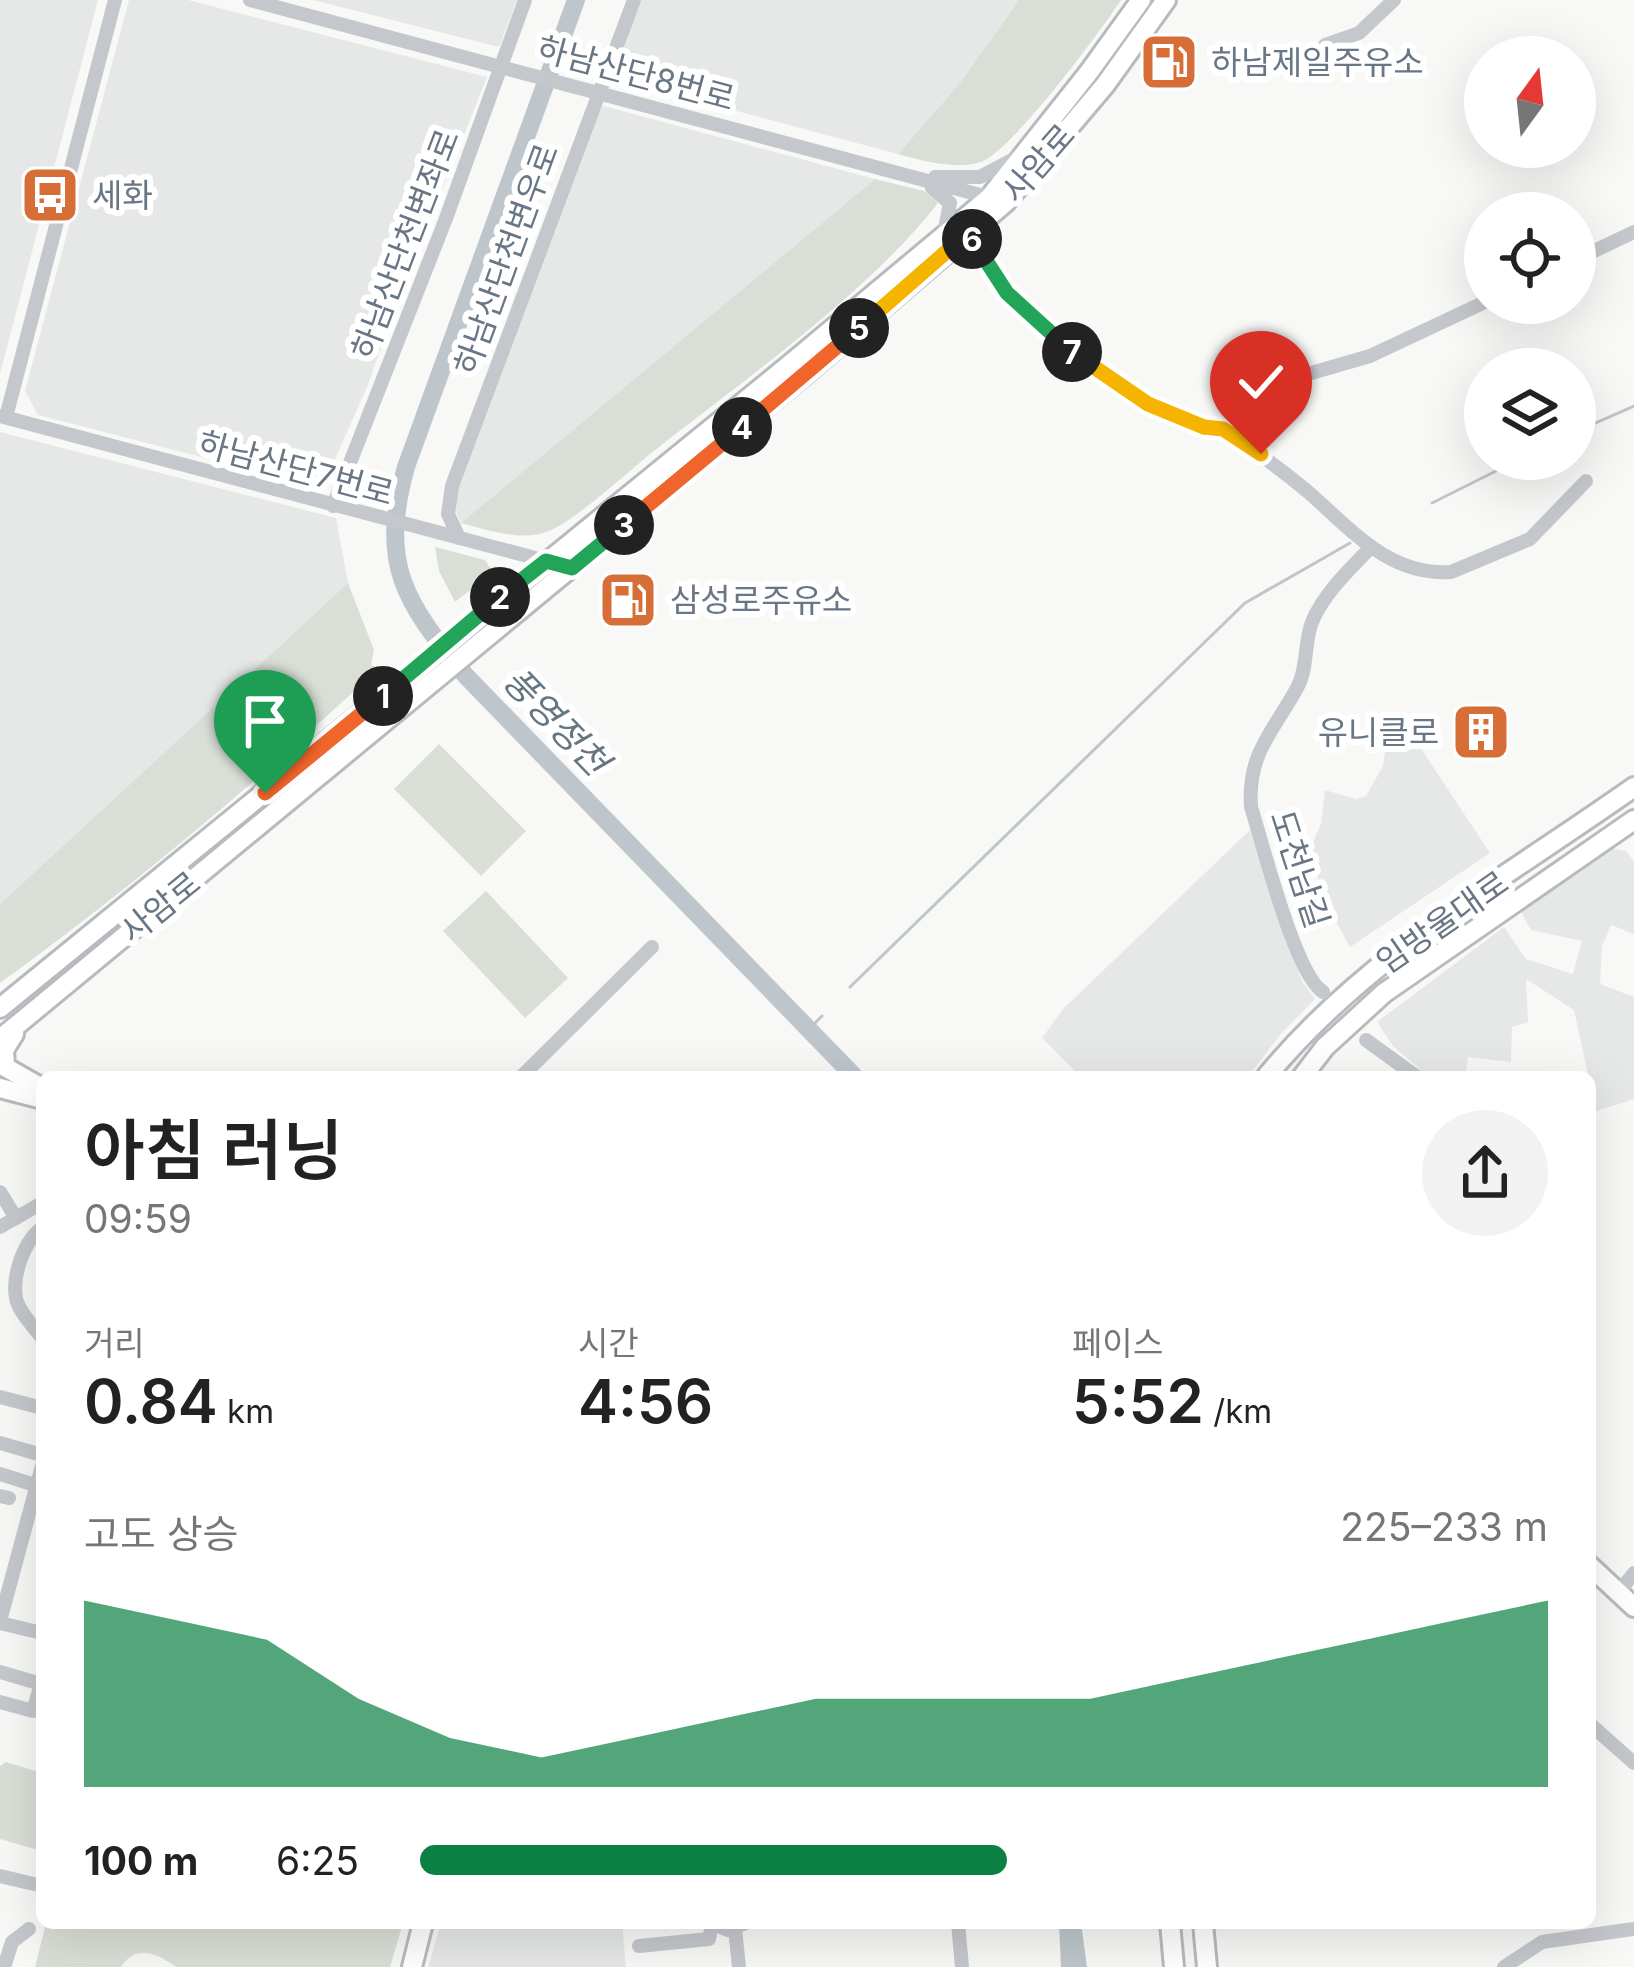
<!DOCTYPE html>
<html lang="ko">
<meta charset="utf-8">
<style>
:root{--surface:#fff;--page:#f2f2f2;--text:#222;--muted:#767676;--accent:#0b8043}
body{margin:0;font-family:Inter,"Noto Sans KR",sans-serif;background:var(--page);color:var(--text);height:100vh;display:flex;flex-direction:column;font-size:45px;white-space:nowrap}
*{box-sizing:border-box;margin:0}
p{font-size:39px;color:var(--muted)}
.icon{flex:none;width:66px;height:66px;fill:none;stroke:currentColor;stroke-width:2;stroke-linecap:round;stroke-linejoin:round}
.map{position:relative;flex:1;overflow:hidden}
.panel{position:absolute;left:36px;top:1071px;width:1560px;height:858px;display:flex;flex-direction:column;background:var(--surface);border-radius:18px;box-shadow:0 12px 48px #0002}
.panel>*{flex:none}
.needle{width:78px;rotate:15deg}
.tools{position:absolute;left:1464px;top:36px;display:grid;gap:24px}
.tools a{display:grid;place-items:center;width:132px;height:132px;border-radius:50%;background:var(--surface);box-shadow:0 12px 48px #0002;font-size:60px}
.pin{position:absolute;display:grid;place-items:center;width:102px;height:102px;color:#fff;margin:-123px -51px;border-radius:50% 50% 50% 0;rotate:-45deg;box-shadow:0 0 12px #0007}
.pin .icon{rotate:45deg}
.km{position:absolute;width:60px;height:60px;margin:-30px;border-radius:50%;background:#222;color:#fff;font-size:33px;line-height:60px;text-align:center}
.round{display:grid;place-items:center;flex:none;width:126px;height:126px;border-radius:63px;background:var(--page)}
.headline{display:flex;align-items:center;justify-content:space-between;height:204px;padding:0 48px}
h1{font-size:66px;font-weight:600;line-height:90px}
.metrics{display:grid;grid-template-columns:repeat(3,1fr);gap:18px;height:204px;padding:12px 48px}
.metrics div{display:grid;align-content:center}
.metrics b{font-size:60px;font-weight:600}
.metrics small{font-size:33px;font-weight:400}
.metrics p{font-size:33px}
.chart{height:336px;padding:24px 48px}
.chart p{display:flex;justify-content:space-between}
.chart svg{width:100%;height:216px;margin-top:12px;fill:var(--accent);opacity:.7}
ul{padding:0 48px;list-style:none;font-size:39px}
li{display:grid;grid-template-columns:192px 144px 1fr;align-items:center;height:90px}
li i{height:30px;border-radius:15px;background:var(--accent)}
.map>svg:first-child{display:block}
</style>
<div class="map">
<svg width="1634" height="1967" viewBox="0 0 1634 1967">
<rect width="100%" height="100%" fill="#f8f8f6"/>
<!-- built -->
<g fill="#e6e7e7">
<polygon points="0,0 98,0 0,374"/>
<polygon points="129,0 188,0 487,77 395,308 368,385 322,488 38,415 25,391"/>
<polygon points="313,0 517,0 499,47"/>
<polygon points="639,0 1019,0 959,84 898,154 609,77"/>
<polygon points="600,105 875,179 461,523 452,503"/>
<polygon points="0,432 336,518 348,583 0,904"/>
<polygon points="1389,722 1404,723 1490,853 1350,947 1319,891 1317,868 1310,849 1321,824 1325,790 1356,799 1366,796 1383,766"/>
<polygon points="1250,830 1302,981 1315,999 1280,1035 1248,1077 1081,1077 1042,1038 1063,1009"/>
<polygon points="1613,849 1626,851 1634,862 1634,934 1611,925 1602,946 1600,984 1634,997 1634,1099 1596,1111 1574,1010 1526,979 1528,1022 1512,1027 1511,1062 1468,1057 1465,1077 1429,1077 1393,1046 1377,1022 1504,927 1526,959 1573,974 1582,941 1531,930 1520,910"/>
<polygon points="441,1923 622,1923 626,1967 428,1967"/>
</g>
<!-- green -->
<g fill="#d9dfd7">
<path d="M 1019,0 L 1121,0 C 1101,31 1011,152 981,162 C 955,170 923,161 898,154 L 959,84 Z"/>
<path d="M 875,179 L 924,191 L 938,203 C 867,294 745,379 654,451 C 626,473 581,516 551,530 C 524,543 488,530 461,523 Z"/>
<polygon points="435,547 485,560 491,569 487,577 455,602 439,571"/>
<path d="M 348,583 L 374,650 L 371,665 L 379,668 C 259,780 134,886 0,983 L 0,904 Z"/>
<polygon points="439,744 526,831 481,876 394,789"/>
<polygon points="486,891 568,978 525,1018 443,931"/>
<polygon points="6,1762 42,1773 42,1851 0,1839 0,1766"/>
<path d="M 46,1923 L 403,1923 L 390,1967 L 176,1967 C 158,1953 135,1944 121,1967 L 35,1967 Z"/>
</g>
<!-- water -->
<polygon fill="#bec6cc" points="1059,1923 1081,1923 1087,1967 1061,1967"/>
<g fill="none" stroke-linecap="round" stroke-linejoin="round">
<!-- stream -->
<g stroke="#bec6cc" stroke-width="3">
<polyline points="1575,432 1634,406"/>
<polyline points="1432,503 1520,459"/>
<polyline points="850,987 1245,603 1350,543"/>
<polyline points="810,1028 822,1016"/>
</g>
<!-- river -->
<path stroke="#bec6cc" stroke-width="18" d="M 576,0 L 406,467 C 379,564 404,602 466,676 L 855,1077"/>
<!-- major casing -->
<g stroke="#b7bbbf" stroke-width="24">
<g id="major">
<polyline points="0,1008 789,365 989,198 1089,72 1141,0"/>
<polyline points="14,1034 4,1050 5,1067 42,1088"/>
<polyline points="0,1039 808,372 1006,202 1105,85 1166,0"/>
<path d="M 1266,1077 C 1364,957 1508,876 1634,787"/>
<polyline points="1302,1077 1325,1047 1384,993 1634,820"/>
<polyline points="0,1088 42,1099"/>
<polyline points="1590,1566 1634,1607"/>
<polyline points="1170,1923 1174,1967"/>
<polyline points="1203,1923 1207,1967"/>
<polyline points="412,1967 423,1923"/>
</g>
</g>
<!-- minor -->
<g stroke="#c4c7cb" stroke-width="14">
<polyline points="250,0 995,199"/>
<polyline points="1325,45 1359,33 1394,0"/>
<polyline points="935,177 980,177 1016,158"/>
<polyline points="932,188 950,203 944,234"/>
<path d="M 969,233 C 1005,314 1134,419 1223,429 L 1280,386 L 1301,376 L 1370,356 L 1485,302"/>
<polyline points="1575,260 1634,232"/>
<polyline points="0,416 550,562"/>
<polyline points="6,417 115,0"/>
<path d="M 1223,429 C 1252,448 1280,469 1307,491 C 1350,528 1388,576 1451,572 L 1530,539 L 1586,481"/>
<polyline points="333,506 445,221 525,0"/>
<polyline points="459,538 448,514 452,486 634,0"/>
<path d="M 1323,992 C 1295,974 1263,845 1251,807 C 1247,752 1275,730 1298,686 C 1308,667 1304,642 1312,622 C 1324,593 1350,569 1371,547"/>
<polyline points="1366,1040 1417,1077"/>
<polyline points="521,1077 652,947"/>
<polyline points="0,1192 16,1218"/>
<polyline points="0,1227 42,1203"/>
<path d="M 42,1228 C 24,1241 12,1275 16,1298 C 18,1311 34,1327 42,1338"/>
<polyline points="0,1397 42,1408"/>
<polyline points="0,1443 42,1455"/>
<polyline points="0,1474 41,1487"/>
<polyline points="0,1496 9,1498"/>
<polyline points="1618,1593 1634,1573"/>
<polyline points="0,1621 42,1466"/>
<polyline points="0,1623 42,1633"/>
<polyline points="0,1672 41,1684 33,1711 0,1702"/>
<polyline points="1590,1724 1634,1763"/>
<polyline points="0,1876 34,1884"/>
<polyline points="711,1923 728,1930 746,1923"/>
<polyline points="958,1923 962,1967"/>
<polyline points="735,1929 739,1967"/>
<polyline points="639,1946 709,1939 712,1924"/>
<polyline points="4,1967 12,1942 29,1929"/>
<polyline points="1504,1967 1542,1942 1634,1929"/>
</g>
<!-- major -->
<use href="#major" stroke="#fff" stroke-width="18"/>
</g>
<g fill="none" stroke-linecap="round" stroke-linejoin="round">
<!-- split-1 casing -->
<g stroke="#fff" stroke-width="24">
<polyline id="split-1" points="265,793 383,696"/>
</g>
<!-- split-2 casing -->
<g stroke="#fff" stroke-width="24">
<polyline id="split-2" points="383,696 500,597"/>
</g>
<!-- split-3 casing -->
<g stroke="#fff" stroke-width="24">
<polyline id="split-3" points="500,597 546,561 572,568 624,525"/>
</g>
<!-- split-4 casing -->
<g stroke="#fff" stroke-width="24">
<polyline id="split-4" points="624,525 742,427"/>
</g>
<!-- split-5 casing -->
<g stroke="#fff" stroke-width="24">
<polyline id="split-5" points="742,427 859,328"/>
</g>
<!-- split-6 casing -->
<g stroke="#fff" stroke-width="24">
<polyline id="split-6" points="859,328 969,232 972,239"/>
</g>
<!-- split-7 casing -->
<g stroke="#fff" stroke-width="24">
<polyline id="split-7" points="972,239 1007,293 1072,352"/>
</g>
<!-- split-8 casing -->
<g stroke="#fff" stroke-width="24">
<polyline id="split-8" points="1072,352 1148,404 1204,427"/>
</g>
<!-- split-9 casing -->
<g stroke="#fff" stroke-width="24">
<polyline id="split-9" points="1204,427 1223,429 1261,454"/>
</g>
<!-- split-1 -->
<use href="#split-1" stroke="#f0652b" stroke-width="15"/>
<!-- split-2 -->
<use href="#split-2" stroke="#22a559" stroke-width="15"/>
<!-- split-3 -->
<use href="#split-3" stroke="#22a559" stroke-width="15"/>
<!-- split-4 -->
<use href="#split-4" stroke="#f0652b" stroke-width="15"/>
<!-- split-5 -->
<use href="#split-5" stroke="#f0652b" stroke-width="15"/>
<!-- split-6 -->
<use href="#split-6" stroke="#f5b400" stroke-width="15"/>
<!-- split-7 -->
<use href="#split-7" stroke="#22a559" stroke-width="15"/>
<!-- split-8 -->
<use href="#split-8" stroke="#f5b400" stroke-width="15"/>
<!-- split-9 -->
<use href="#split-9" stroke="#f5b400" stroke-width="15"/>
</g>
<!-- icons -->
<defs>
<g id="fuel-square" transform="scale(3)"><rect x="-9" y="-9" width="18" height="18" rx="4" fill="#d76e37" stroke="#fff"/><path d="M-5.5-6h7V0h2V4h1.3V-2.5L3-4.5l.8-.8L6-3V5H2.5V1h-1V6h-7ZM-4.2-4.7v3.2H.2V-4.7Z" fill="#fff"/></g>
<g id="bus-square" transform="scale(3)"><rect x="-9" y="-9" width="18" height="18" rx="4" fill="#d76e37" stroke="#fff"/><path d="M-5-6H5V4H4V6H2V4H-2V6H-4V4H-5ZM-3.5-4V0h7V-4ZM-3.5 1.2v1.5H-2V1.2ZM2 1.2v1.5H3.5V1.2Z" fill="#fff"/></g>
<g id="building-square" transform="scale(3)"><rect x="-9" y="-9" width="18" height="18" rx="4" fill="#d76e37" stroke="#fff"/><path d="M-4-6H4V6H1V3H-1V6H-4ZM-2.5-4.3h1.7v1.8h-1.7ZM.8-4.3h1.7v1.8H.8ZM-2.5-1h1.7V.8h-1.7ZM.8-1h1.7V.8H.8Z" fill="#fff"/></g>
</defs>
<g fill-rule="evenodd">
<use href="#fuel-square" x="1169" y="62"/>
<use href="#bus-square" x="50" y="195"/>
<use href="#fuel-square" x="628" y="600"/>
<use href="#building-square" x="1481" y="732"/>
</g>
<g text-anchor="middle" stroke-width="12" stroke-linejoin="round" paint-order="stroke">
<!-- poi labels -->
<g font-size="33" fill="#697685" stroke="#fff" text-anchor="start">
<text x="1211" y="74">하남제일주유소</text>
<text x="92" y="207">세화</text>
<text x="670" y="612">삼성로주유소</text>
<text x="1439" y="744" text-anchor="end">유니클로</text>
</g>
<!-- street labels -->
<g font-size="33" fill="#697685" stroke="#fff">
<text transform="translate(636 73) rotate(15)" y="12">하남산단8번로</text>
<text transform="translate(1038 163) rotate(-49)" y="12">사암로</text>
<text transform="translate(405 244) rotate(-69)" y="12">하남산단천변좌로</text>
<text transform="translate(506 259) rotate(-70)" y="12">하남산단천변우로</text>
<text transform="translate(296 468) rotate(15)" y="12">하남산단7번로</text>
<text transform="translate(1300 869) rotate(72)" y="12">도천남길</text>
<text transform="translate(160 907) rotate(-39)" y="12">사암로</text>
<text transform="translate(1442 922) rotate(-35)" y="12">임방울대로</text>
</g>
<!-- water labels -->
<g font-size="36" font-style="italic" fill="#657680" stroke="#fff">
<text transform="translate(556 721) rotate(46)" y="13">풍영정천</text>
</g>
</g>
</svg>
<div class="tools">
<a><svg class="needle" viewBox="-14 -14 28 28"><path d="M0-13l5 13h-10z" fill="#e53935"/><path d="M0 13l5-13h-10z" fill="#767676"/></svg></a>
<a><svg class="icon" aria-label="locate" viewBox="0 0 24 24"><circle cx="12" cy="12" r="6"/><path d="M12 2v4M12 18v4M2 12h4M18 12h4"/></svg></a>
<a><svg class="icon" aria-label="layers" viewBox="0 0 24 24"><path d="M12 4l9 5-9 5-9-5zM3 14l9 5 9-5"/></svg></a>
</div>
<div class="pin" style="left:265px;top:793px;background:#1e9e55"><svg class="icon" aria-label="arrive" viewBox="0 0 24 24"><path d="M6 21V4h12l-3 4 3 4H6"/></svg></div>
<div class="pin" style="left:1261px;top:454px;background:#d93025"><svg class="icon" aria-label="check" viewBox="0 0 24 24"><path d="M5 12l5 5 9-10"/></svg></div>
<b class="km" style="left:383px;top:696px">1</b>
<b class="km" style="left:500px;top:597px">2</b>
<b class="km" style="left:624px;top:525px">3</b>
<b class="km" style="left:742px;top:427px">4</b>
<b class="km" style="left:859px;top:328px">5</b>
<b class="km" style="left:972px;top:239px">6</b>
<b class="km" style="left:1072px;top:352px">7</b>
<section class="panel">
<div class="headline"><div><h1>아침 러닝</h1><p>09:59</p></div><a class="round"><svg class="icon" aria-label="share" viewBox="0 0 24 24"><path d="M12 15V3M7 8l5-5 5 5M5 13v7h14v-7"/></svg></a></div>
<div class="metrics">
<div><p>거리</p><b>0.84<small> km</small></b></div>
<div><p>시간</p><b>4:56</b></div>
<div><p>페이스</p><b>5:52<small> /km</small></b></div>
</div>
<div class="chart"><p><span>고도 상승</span>225–233 m</p>
<svg viewBox="0 0 160 44" preserveAspectRatio="none"><path d="M0 44V6L10 10L20 14L30 26L40 34L50 38L60 34L70 30L80 26L90 26L100 26L110 26L120 22L130 18L140 14L150 10L160 6V44z"/></svg>
</div>
<ul>
<li><b>100 m</b>6:25<i style="width:52%"></i></li>
</ul>
</section>
</div>
